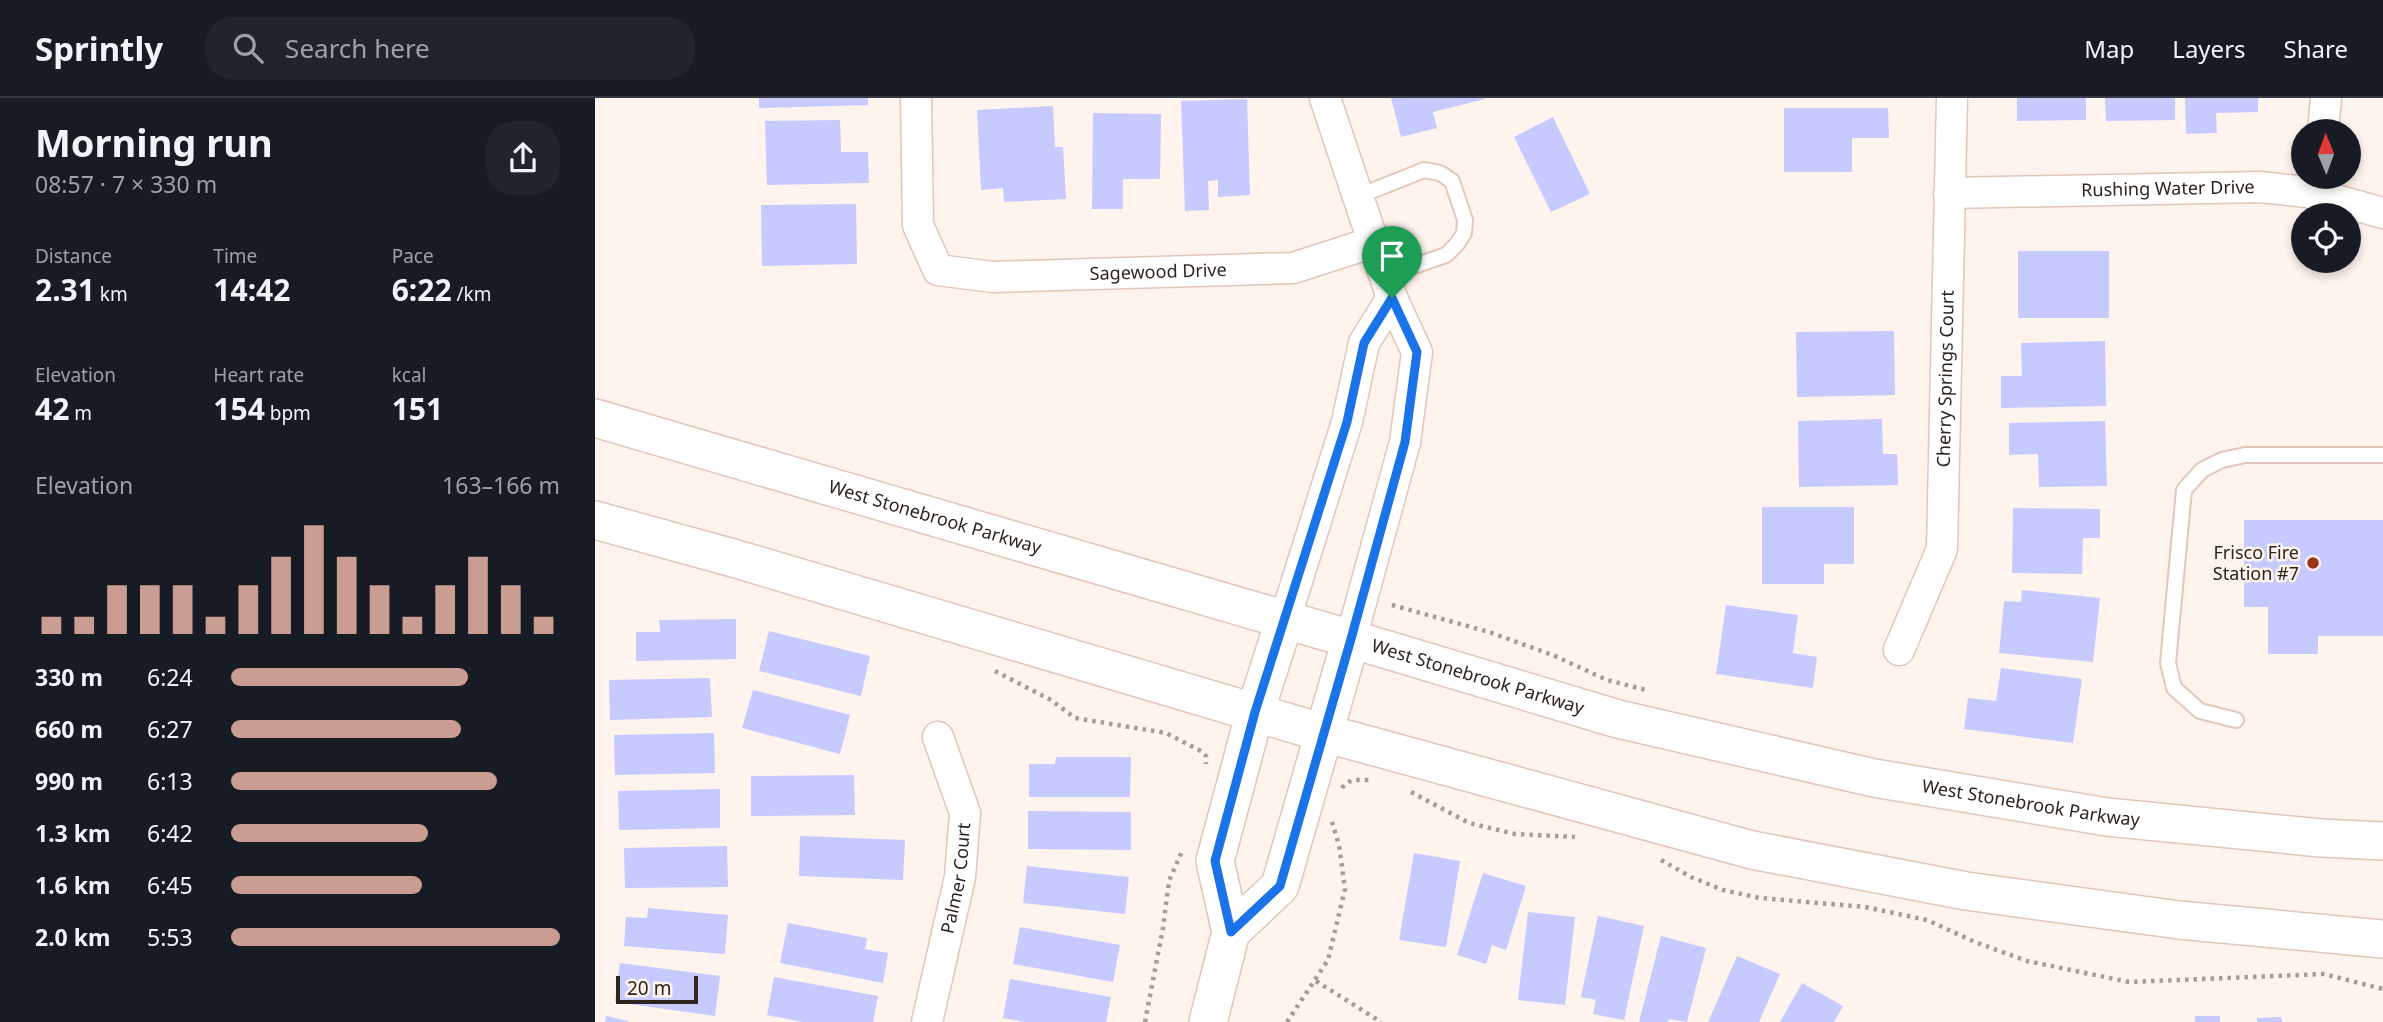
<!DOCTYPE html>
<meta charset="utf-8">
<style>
:root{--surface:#171b24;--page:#20242c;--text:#f1f3f6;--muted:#9ea1a6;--line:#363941;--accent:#ca9d92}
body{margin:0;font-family:"Noto Sans",sans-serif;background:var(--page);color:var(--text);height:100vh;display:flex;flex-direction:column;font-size:26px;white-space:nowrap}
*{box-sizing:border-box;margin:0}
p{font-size:23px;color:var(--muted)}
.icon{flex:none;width:38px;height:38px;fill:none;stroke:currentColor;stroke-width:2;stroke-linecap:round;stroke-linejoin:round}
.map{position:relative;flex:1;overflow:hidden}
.side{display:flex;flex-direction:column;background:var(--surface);width:595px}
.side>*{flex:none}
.needle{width:46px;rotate:359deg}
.controls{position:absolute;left:1696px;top:21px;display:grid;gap:14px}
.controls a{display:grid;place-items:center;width:70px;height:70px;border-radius:50%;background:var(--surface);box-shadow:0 4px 10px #0003;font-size:35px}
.scale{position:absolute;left:21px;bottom:18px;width:82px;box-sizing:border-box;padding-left:7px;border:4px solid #2e241e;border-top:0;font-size:19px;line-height:24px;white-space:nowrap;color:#2e241e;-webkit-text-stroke:5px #fef3ed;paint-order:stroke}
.pin{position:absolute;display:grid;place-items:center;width:60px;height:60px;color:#fff;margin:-72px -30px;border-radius:50% 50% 50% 0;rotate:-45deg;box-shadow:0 0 7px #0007}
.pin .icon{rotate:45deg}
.round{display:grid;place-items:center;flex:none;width:74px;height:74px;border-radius:28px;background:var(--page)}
.head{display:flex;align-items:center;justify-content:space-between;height:119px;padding:0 35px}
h1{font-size:38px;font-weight:700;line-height:52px}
.stats{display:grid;grid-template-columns:repeat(3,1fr);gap:10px;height:119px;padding:7px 35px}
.stats div{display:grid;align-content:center}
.stats b{font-size:30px;font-weight:700}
.stats small{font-size:19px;font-weight:400}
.stats p{font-size:19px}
.chart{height:196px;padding:14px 35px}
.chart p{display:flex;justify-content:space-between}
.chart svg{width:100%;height:126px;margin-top:7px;stroke:var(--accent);stroke-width:6}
ul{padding:0 35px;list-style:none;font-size:23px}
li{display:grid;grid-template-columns:112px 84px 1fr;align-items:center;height:52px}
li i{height:18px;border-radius:9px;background:var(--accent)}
header{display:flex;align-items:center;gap:42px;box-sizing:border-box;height:98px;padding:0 35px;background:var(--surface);border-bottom:2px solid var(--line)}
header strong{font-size:33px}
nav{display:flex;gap:38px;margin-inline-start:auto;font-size:24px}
.search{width:490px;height:63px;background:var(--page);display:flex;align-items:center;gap:18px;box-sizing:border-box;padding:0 24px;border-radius:28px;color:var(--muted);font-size:26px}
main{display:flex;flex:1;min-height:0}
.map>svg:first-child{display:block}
</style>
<header>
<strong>Sprintly</strong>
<div class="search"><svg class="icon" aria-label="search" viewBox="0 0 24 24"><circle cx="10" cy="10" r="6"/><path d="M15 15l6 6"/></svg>Search here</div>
<nav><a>Map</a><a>Layers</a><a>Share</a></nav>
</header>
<main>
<section class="side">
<div class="head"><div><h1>Morning run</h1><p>08:57 · 7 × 330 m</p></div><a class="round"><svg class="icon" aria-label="share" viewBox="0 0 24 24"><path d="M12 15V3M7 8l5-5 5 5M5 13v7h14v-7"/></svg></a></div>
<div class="stats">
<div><p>Distance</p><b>2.31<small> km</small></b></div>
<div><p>Time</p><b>14:42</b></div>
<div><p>Pace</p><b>6:22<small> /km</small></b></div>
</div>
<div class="stats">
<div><p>Elevation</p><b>42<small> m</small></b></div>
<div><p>Heart rate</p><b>154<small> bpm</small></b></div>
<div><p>kcal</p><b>151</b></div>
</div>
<div class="chart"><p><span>Elevation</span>163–166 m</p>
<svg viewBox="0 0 160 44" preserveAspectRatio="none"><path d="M5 44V38M15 44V38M25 44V27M35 44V27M45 44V27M55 44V38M65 44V27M75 44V17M85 44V6M95 44V17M105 44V27M115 44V38M125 44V27M135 44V17M145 44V27M155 44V38"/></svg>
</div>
<ul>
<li><b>330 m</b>6:24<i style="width:72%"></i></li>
<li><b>660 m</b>6:27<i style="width:70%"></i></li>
<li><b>990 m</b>6:13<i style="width:81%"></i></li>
<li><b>1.3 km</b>6:42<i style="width:60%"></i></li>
<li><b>1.6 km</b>6:45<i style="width:58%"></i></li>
<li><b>2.0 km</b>5:53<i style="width:100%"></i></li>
</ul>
</section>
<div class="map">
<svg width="1788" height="924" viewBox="0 0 1788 924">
<rect width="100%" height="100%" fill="#fef3ed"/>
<!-- building -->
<g fill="#c6cafe">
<polygon points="164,0 273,0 273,7 164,10"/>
<polygon points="796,0 890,0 890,1 838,14 842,30 806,39"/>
<polygon points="1422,0 1491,0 1491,22 1422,23"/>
<polygon points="1510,0 1580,0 1580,22 1511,23"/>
<polygon points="1590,0 1663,0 1663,14 1621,15 1622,35 1591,36"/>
<polygon points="652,1 655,97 623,99 623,82 613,83 614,112 590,113 586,3"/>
<polygon points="458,8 460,49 468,49 471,101 409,104 408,90 386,92 382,12"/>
<polygon points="1189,10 1293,10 1294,40 1257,40 1257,74 1189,74"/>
<polygon points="498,15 566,16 565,81 528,81 528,111 497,111"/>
<polygon points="958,19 995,96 956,114 919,39"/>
<polygon points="245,22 246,54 273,54 274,85 172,87 170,23"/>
<polygon points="261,106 262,166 167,168 166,107"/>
<rect x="1423" y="153" width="91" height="67"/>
<polygon points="1299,233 1300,297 1202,299 1201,234"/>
<polygon points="1510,243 1511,308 1406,310 1406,278 1427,278 1426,245"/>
<polygon points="1287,321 1288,356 1302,356 1303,387 1204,389 1203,323"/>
<polygon points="1510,323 1512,388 1444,389 1443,356 1414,357 1414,325"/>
<polygon points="1167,409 1259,409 1259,466 1229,466 1229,486 1167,486"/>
<polygon points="1418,410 1505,411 1505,440 1488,440 1487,476 1417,475"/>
<polygon points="1649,422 1788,422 1788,538 1723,538 1723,556 1673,556 1673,509 1649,509"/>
<polygon points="1427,492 1505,500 1498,564 1404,555 1409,503 1426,504"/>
<polygon points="1131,507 1203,517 1198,555 1222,559 1218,590 1121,576"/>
<polygon points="141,521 141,561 41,563 41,534 65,534 64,522"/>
<polygon points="174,533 275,558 266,598 164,573"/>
<polygon points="1406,570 1487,581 1478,645 1369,631 1373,600 1401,603"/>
<polygon points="115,580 117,619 15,622 14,582"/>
<polygon points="158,592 255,617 245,656 147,630"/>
<polygon points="119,635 120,675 20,677 19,637"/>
<polygon points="461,659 536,659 535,699 434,699 434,666 460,666"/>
<polygon points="259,677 260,717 156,718 156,678"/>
<polygon points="125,691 125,730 24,732 23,693"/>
<polygon points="433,713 536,714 536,752 433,751"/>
<polygon points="205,738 310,742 308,782 204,778"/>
<polygon points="132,748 133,789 30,790 29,750"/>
<polygon points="819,755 865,763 851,849 804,842"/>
<polygon points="432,768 534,779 530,816 428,805"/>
<polygon points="888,775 931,788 911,852 897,847 891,866 862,857"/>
<polygon points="53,810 133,817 130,856 29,848 31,819 52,820"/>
<polygon points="933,814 980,819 970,907 923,902"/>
<polygon points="1003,818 1049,828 1029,922 998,916 1001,902 986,899"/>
<polygon points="193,825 272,840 270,851 293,855 288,885 185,865"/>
<polygon points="425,829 525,847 518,884 418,866"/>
<polygon points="1066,838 1111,850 1092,924 1074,921 1073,924 1044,924"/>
<polygon points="1142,858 1185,876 1164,924 1113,924"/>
<polygon points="25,865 125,878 120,918 20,904"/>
<polygon points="179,879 283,898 278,924 208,924 172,917"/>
<polygon points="415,881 516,899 511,924 430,924 408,920"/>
<polygon points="1207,885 1248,908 1239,924 1185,924"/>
<polygon points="11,918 33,923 33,924 10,924"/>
<rect x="1600" y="918" width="25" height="6"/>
<polygon points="1686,919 1687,924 1662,924 1662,920"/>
</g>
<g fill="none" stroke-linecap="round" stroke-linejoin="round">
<!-- service casing -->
<g stroke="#e2c6b8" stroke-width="18">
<g id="service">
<polyline points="764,98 829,72 845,75 857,83 870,122 869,135 862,146 851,157 790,178"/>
<polyline points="1641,622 1605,613 1579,590 1573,565 1589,392 1607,372 1627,362 1650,357 1788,357"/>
</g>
</g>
<!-- minor casing -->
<g stroke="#e2c6b8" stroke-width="33">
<g id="minor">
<path id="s1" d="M 321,0 L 323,127 L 343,172 L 398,179 L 698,170 L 779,144"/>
<polyline points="730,0 797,200 822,254 810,344 756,541"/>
<polyline points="1728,33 1731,0"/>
<path id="s2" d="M 1354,95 L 1665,89 L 1712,94 L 1788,115"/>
<polyline points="690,521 752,324 769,245 797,200"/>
<path id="s3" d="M 1304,552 L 1347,451 L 1357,0"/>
<path id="s4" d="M 332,924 L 365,779 L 370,715 L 343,639"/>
</g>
</g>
<!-- tertiary casing -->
<g stroke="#e2c6b8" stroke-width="40">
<g id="tertiary">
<path id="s5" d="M 0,320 L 756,541 L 1023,621 L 1279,680 L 1512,719 L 1726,740 L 1788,743"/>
<polyline points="0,422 138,460 729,635 1157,752 1371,793 1584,822 1788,841"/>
<polyline points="636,834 685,788 756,541"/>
<polyline points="613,924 636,834 620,763 660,614 690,521"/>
</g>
</g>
<!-- path -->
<g stroke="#a69c96" stroke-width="4.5" stroke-dasharray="3.5 5" stroke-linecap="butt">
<polyline points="797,507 894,534 960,558 1012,582 1051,592"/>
<polyline points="400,573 456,602 480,620 571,635 606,653 611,658 611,666"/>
<path d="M 747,690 C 754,680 763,682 774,682"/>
<polyline points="816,694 874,725 920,736 980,739"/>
<polyline points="1066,762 1096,779 1128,792 1165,800 1270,809 1332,822 1380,844 1432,863 1534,884 1729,876 1788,891"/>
<polyline points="721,883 786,924"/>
<polyline points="550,924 568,830 574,783 588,751"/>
<polyline points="692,924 733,862 750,791 744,747 737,724"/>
</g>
<!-- service -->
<use href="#service" stroke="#fff" stroke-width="14"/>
<!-- minor -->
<use href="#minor" stroke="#fff" stroke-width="30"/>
<!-- tertiary -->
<use href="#tertiary" stroke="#fff" stroke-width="37"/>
</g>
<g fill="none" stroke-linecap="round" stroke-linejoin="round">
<!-- route casing -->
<g stroke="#fff" stroke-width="14">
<polygon id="route" points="797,200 822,254 810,344 756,541 685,788 636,834 620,763 660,614 752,324 769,245"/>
</g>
<!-- route -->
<use href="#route" stroke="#1a73e8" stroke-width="9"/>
</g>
<!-- markers -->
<circle fill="#9b3318" stroke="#fef3ed" stroke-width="2.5" cx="1718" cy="465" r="7"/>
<g text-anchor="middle" stroke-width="5" stroke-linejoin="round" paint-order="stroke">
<!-- street labels -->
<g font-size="18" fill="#2e241e" stroke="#fef3ed">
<text dy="6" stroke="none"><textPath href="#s2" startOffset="219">Rushing Water Drive</textPath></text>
<text dy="6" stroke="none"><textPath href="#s1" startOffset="397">Sagewood Drive</textPath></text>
<text dy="6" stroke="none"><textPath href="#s3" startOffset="280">Cherry Springs Court</textPath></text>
<text dy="6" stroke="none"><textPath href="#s5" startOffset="354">West Stonebrook Parkway</textPath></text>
<text dy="6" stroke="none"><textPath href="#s5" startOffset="920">West Stonebrook Parkway</textPath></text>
<text dy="6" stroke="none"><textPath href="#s5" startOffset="1488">West Stonebrook Parkway</textPath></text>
<text dy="6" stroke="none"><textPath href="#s4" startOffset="147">Palmer Court</textPath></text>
</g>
<!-- poi labels -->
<g font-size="18" fill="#2e241e" stroke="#fef3ed" text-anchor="end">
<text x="1704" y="461">Frisco Fire<tspan x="1704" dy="21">Station #7</tspan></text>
</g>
</g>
</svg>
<div class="controls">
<a><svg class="needle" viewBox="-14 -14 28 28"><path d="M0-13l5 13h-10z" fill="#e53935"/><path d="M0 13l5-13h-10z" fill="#9ea1a6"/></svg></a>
<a><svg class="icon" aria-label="locate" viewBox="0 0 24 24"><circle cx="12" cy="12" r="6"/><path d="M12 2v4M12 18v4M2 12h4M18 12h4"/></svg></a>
</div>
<div class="scale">20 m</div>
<div class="pin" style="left:797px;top:200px;background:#1e9e55"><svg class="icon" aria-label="arrive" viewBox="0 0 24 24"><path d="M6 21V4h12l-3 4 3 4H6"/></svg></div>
</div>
</main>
